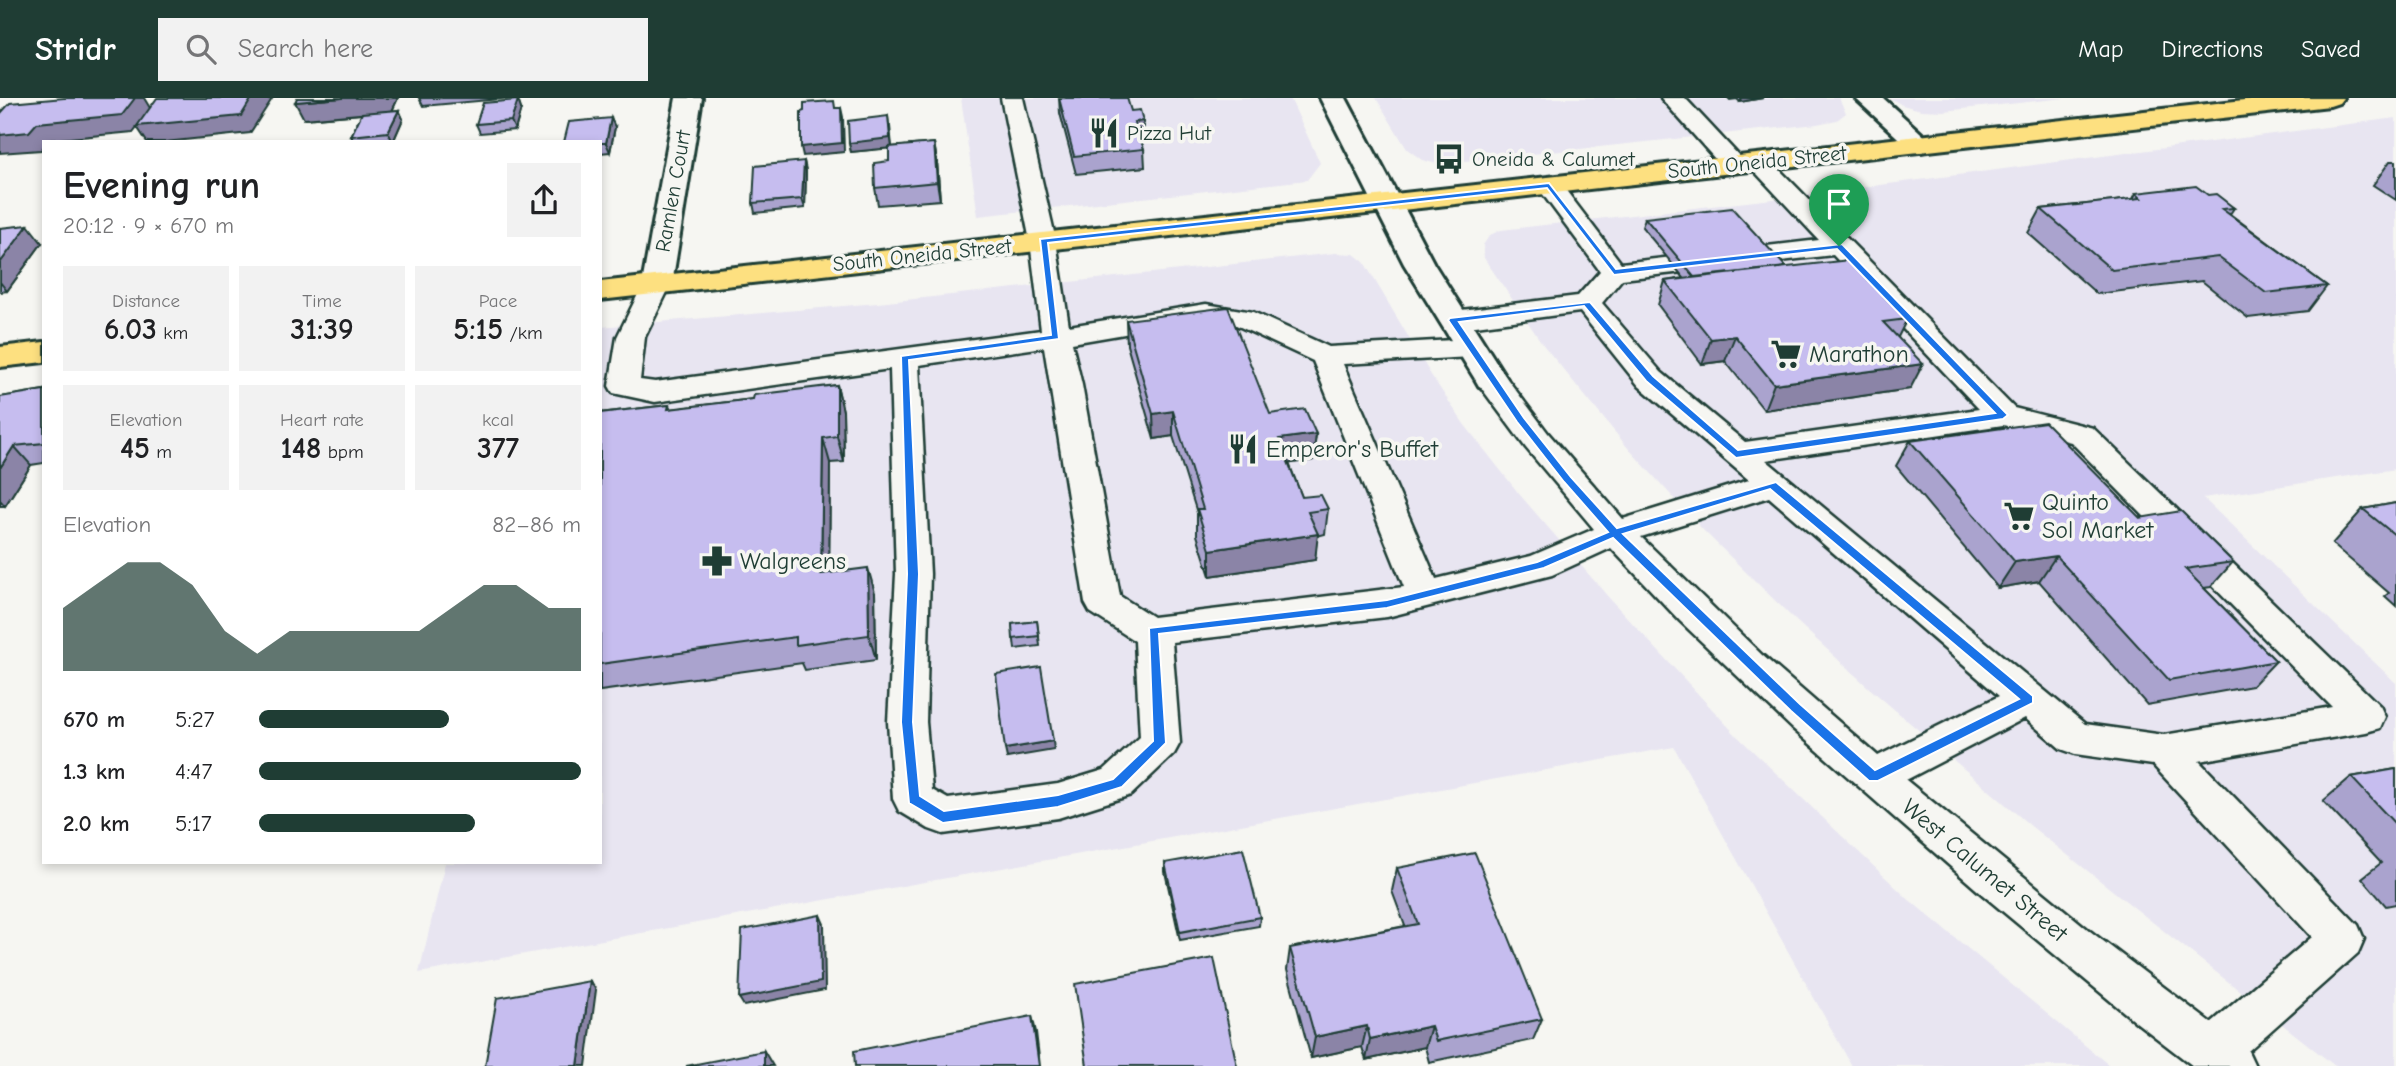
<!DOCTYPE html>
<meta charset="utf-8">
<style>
:root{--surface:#fff;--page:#f2f2f2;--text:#202124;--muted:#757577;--accent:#1f3d34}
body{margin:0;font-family:"Comic Neue",sans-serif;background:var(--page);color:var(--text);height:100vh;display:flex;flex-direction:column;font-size:26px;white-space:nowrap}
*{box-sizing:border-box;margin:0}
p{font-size:23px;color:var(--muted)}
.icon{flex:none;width:38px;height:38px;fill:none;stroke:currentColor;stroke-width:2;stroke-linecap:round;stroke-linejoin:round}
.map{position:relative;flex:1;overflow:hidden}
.side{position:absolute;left:42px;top:42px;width:560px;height:724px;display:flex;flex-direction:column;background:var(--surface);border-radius:0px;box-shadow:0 4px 10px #0003}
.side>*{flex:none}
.pin{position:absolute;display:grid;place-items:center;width:60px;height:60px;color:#fff;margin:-72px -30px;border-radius:50% 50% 50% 0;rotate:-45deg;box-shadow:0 0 7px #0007}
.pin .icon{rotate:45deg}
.round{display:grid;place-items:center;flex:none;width:74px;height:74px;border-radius:0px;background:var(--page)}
.head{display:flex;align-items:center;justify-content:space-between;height:119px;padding:0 21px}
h1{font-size:38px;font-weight:700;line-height:52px}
.stats{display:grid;grid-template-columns:repeat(3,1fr);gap:10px;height:119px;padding:7px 21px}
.stats div{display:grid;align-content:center;border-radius:0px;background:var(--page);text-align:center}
.stats b{font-size:30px;font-weight:700}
.stats small{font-size:19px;font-weight:400}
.stats p{font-size:19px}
.chart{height:196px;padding:14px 21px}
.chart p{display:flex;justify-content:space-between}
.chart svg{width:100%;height:126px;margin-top:7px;fill:var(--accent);opacity:.7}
ul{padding:0 21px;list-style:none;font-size:23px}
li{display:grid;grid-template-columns:112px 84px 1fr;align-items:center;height:52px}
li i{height:18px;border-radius:9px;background:var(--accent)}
header{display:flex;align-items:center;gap:42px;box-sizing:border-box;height:98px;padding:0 35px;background:var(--accent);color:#fff}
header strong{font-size:33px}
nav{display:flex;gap:38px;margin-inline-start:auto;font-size:24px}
.search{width:490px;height:63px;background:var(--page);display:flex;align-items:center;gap:18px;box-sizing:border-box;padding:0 24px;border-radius:0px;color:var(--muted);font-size:26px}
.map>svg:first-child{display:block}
</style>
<header>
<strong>Stridr</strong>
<div class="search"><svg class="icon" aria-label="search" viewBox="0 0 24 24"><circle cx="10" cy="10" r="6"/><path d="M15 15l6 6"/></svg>Search here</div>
<nav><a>Map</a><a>Directions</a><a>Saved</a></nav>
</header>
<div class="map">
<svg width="2396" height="968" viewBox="0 0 2396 968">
<rect width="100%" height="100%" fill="#f6f6f2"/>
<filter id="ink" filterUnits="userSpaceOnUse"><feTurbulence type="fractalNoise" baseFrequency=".0143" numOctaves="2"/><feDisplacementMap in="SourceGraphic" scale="14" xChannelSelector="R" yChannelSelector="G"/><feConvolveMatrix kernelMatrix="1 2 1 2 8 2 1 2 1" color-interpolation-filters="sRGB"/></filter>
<g filter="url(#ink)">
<!-- built -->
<g fill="#e8e5f1">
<polygon points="961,0 1290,0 1320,65 1307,82 978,118"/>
<polygon points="1376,0 1839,0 1846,15 1837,22 1817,26 1437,66 1422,62 1407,51"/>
<polygon points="1890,0 2065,0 1944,13 1921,12 1902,7"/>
<polygon points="2396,20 2396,371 2203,400 2396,585 2396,968 2335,968 2032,729 1868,589 1794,521 1703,432 1628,350 1544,248 1484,160 1483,147 1490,137 1501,132 1773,101"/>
<polygon points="1335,155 1354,156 1364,164 1431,277 1464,326 1520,397 1610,501 1737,638 1907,800 2110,968 1852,968 1674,649 419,875 445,765 600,765 600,229 878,205"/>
</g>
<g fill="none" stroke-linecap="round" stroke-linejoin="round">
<!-- service casing -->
<g stroke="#1f3d34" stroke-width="5">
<g id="service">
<path d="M 1001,0 L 1023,0 L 1056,143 L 1069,228 L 1206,206 L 1253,214 L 1329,249 L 1471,241 L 1481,244 L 1486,250 L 1481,256 L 1471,259 L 1343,266 L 1436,481 L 1531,458 L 1594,431 L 1526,350 L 1480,288 L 1476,281 L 1480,274 L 1491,272 L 1502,274 L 1548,335 L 1623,421 L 1749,382 L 1639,288 L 1580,214 L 1453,231 L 1443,228 L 1439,222 L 1443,216 L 1453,213 L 1578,198 L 1600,173 L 1536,87 L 1540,82 L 1549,79 L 1558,82 L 1621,165 L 1819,142 L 1746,64 L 1749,59 L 1758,57 L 1767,59 L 2014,310 L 2093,330 L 2380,608 L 2385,619 L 2380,630 L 2366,634 L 2199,663 L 2358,827 L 2364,841 L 2358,855 L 2248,953 L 2255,968 L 2193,968 L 2136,924 L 1983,797 L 1792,630 L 1680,523 L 1611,450 L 1552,477 L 1387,519 L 1172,544 L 1180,645 L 1174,656 L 1131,697 L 1058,720 L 943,736 L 929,731 L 899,713 L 893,701 L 888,624 L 896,476 L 890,271 L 655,304 L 613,295 L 609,288 L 617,239 L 643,186 L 647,180 L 657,178 L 667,180 L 671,186 L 645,239 L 640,282 L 655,284 L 1041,232 L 1030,143 ZM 1833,157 L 1979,311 L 1745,344 L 1661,274 L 1602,205 L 1622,181 ZM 1206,222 L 1236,227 L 1313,263 L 1404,489 L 1153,519 L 1120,498 L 1082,287 L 1072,245 ZM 1044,249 L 1085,505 L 1090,514 L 1135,543 L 1140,639 L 1104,672 L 1058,686 L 948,701 L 932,692 L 926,624 L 930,476 L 919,267 ZM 2003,327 L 2071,344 L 2332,609 L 2164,637 L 2085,626 L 1766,362 ZM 1769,399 L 1999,598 L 1878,658 L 1762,557 L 1641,439 ZM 2025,620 L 2061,651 L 2075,656 L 2153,667 L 2312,839 L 2211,925 L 2090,833 L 1906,682 Z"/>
<polygon points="1661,0 1685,0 1742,61 1745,66 1742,71 1733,73 1724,71"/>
</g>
</g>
<!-- minor casing -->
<g stroke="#1f3d34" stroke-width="6">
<g id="minor">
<polygon points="676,0 702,0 672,186 668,192 657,195 646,192 642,186"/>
<polygon points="1855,0 1883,0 1933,46 1929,52 1920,54 1911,52"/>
</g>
</g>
<!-- secondary casing -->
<g stroke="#1f3d34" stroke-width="6">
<polygon id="secondary" points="1320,0 1346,0 1434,166 1507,281 1503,288 1491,291 1479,288 1475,281 1404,166"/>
</g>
<!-- primary casing -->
<g stroke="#1f3d34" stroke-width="6">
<g id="primary">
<polygon points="2262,0 2343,0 2339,5 2330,8 600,202 600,184"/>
<polygon points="44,244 44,264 0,269 0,249"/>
</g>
</g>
<!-- service -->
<use href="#service" fill="#f6f6f2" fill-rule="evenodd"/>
<!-- minor -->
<use href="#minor" fill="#f6f6f2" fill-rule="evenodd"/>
<!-- secondary -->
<use href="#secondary" fill="#f6f6f2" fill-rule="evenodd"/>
<!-- primary -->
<use href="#primary" fill="#fde080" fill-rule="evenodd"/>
</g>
<!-- wall -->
<g fill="#aaa3ce" stroke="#1f3d34" stroke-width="2">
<polygon points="398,0 392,13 399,12 403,21 393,44 354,44 351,38 362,16 304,21"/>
<polygon points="419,0 511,0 423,8"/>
<polygon points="1059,0 1131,13 1143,23 1144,40 1140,40 1144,51 1145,69 1076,76 1060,15"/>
<polygon points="1728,0 1763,0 1740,4 1737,1 1730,2"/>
<polygon points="518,2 521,11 515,32 480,35 476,26"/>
<polygon points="890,28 892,49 934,45 937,63 940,102 878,107 875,90 889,63 889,50 851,54 849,45"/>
<polygon points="615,29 610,54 600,55 600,44"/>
<polygon points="804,63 806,73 805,110 755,115 753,105"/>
<polygon points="2390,63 2396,63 2396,102 2373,87"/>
<polygon points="2136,95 2208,97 2234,110 2230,116 2327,188 2308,213 2248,220 2202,183 2097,196 2028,135 2041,111 2133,101"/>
<polygon points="1645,120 1786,169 1907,221 1898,239 1910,291 1764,312 1725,263 1702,266 1658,207 1665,183 1684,180 1642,129"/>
<polygon points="0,130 42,145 7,193 0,194"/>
<polygon points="1126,222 1270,316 1316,336 1313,362 1289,365 1302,399 1328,411 1325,436 1317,438 1315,462 1210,478 1197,437 1197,415 1173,338 1154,341 1127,247"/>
<polygon points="837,287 843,313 844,364 830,365 829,475 875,495 876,562 805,572 802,565 600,593 600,315 669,307 671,311 753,301"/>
<polygon points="44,292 44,365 31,367 5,408 0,408 0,299"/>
<polygon points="1910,343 2140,420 2233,464 2211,489 2204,490 2276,563 2252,588 2147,607 2039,483 1998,490 1896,368"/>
<polygon points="2396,405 2396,508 2385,498 2389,495 2332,446 2363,411"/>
<polygon points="1037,523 1040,548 1015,551 1012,526"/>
<polygon points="2396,671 2396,806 2386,808 2362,780 2381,765 2323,703 2351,679"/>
<polygon points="1165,765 1260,819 1259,828 1180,842 1165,774"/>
<polygon points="1397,770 1542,921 1533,942 1429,964 1425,949 1366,962 1362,949 1311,960 1287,872 1290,850 1405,828 1392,793"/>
</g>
<!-- shaded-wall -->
<g fill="#8b84a7" stroke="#1f3d34" stroke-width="2">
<polygon points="135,0 144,0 150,10 252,0 272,1 250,35 165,44 147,44 137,29 133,34 49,42 47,44 44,44 44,48 41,52 0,55 0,37 37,25"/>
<polygon points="342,0 398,0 392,13 304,21 295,4"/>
<polygon points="1742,0 1763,0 1740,4"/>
<polygon points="518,2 521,11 515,32 511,23"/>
<polygon points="841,10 843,19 844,54 803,58 801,49"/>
<polygon points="399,12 403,21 393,44 388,34"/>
<polygon points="888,18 892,50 851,54 849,45"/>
<polygon points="611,20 615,29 610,54 606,45"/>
<polygon points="1143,23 1144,40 1135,41 1134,24"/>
<polygon points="934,45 937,63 940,102 937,84"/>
<polygon points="804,63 806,73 805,110 802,101"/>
<polygon points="28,127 42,145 7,193 0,184 0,165"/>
<polygon points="1735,238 1725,263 1702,266 1711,241"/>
<polygon points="1923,266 1910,291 1764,312 1774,286"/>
<polygon points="837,287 843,313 844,364 837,338"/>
<polygon points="1173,313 1173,338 1154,341 1153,316"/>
<polygon points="1316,336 1313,362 1278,367 1279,341"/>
<polygon points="823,340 830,365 829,501 821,476"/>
<polygon points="14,348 31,367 5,408 0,402 0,370"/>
<polygon points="1318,436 1315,462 1210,478 1210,452"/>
<polygon points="2056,458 2039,483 1998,490 2015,464"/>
<polygon points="868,470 875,495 876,562 869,537"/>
<polygon points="1053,643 1054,652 1007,660 1005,651"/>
<polygon points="820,817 824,826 825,892 744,908 739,900"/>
<polygon points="590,883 596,892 586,968 578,968"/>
<polygon points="1032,918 1036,934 1040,968 1039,968"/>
<polygon points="1367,928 1362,949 1311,960 1315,939"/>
<polygon points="1431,928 1425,949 1366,962 1370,941"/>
<polygon points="764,953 773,968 764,968"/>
</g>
<!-- building -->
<g fill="#c6bdef" stroke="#1f3d34" stroke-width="2">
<polygon points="64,0 135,0 122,17 37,25 29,34 0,37 0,16 10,5"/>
<polygon points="157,0 252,0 241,18 137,28"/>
<polygon points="297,0 342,0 295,4"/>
<polygon points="1059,0 1127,0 1131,13 1140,12 1143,23 1134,24 1144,51 1074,58"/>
<polygon points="518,2 511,23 476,26 483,5"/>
<polygon points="834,3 835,10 841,10 842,45 801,49 801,14 804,13 804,5"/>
<polygon points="399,12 388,34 351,38 362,15"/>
<polygon points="888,18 890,40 849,45 848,23"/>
<polygon points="611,20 606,45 600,45 600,44 564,44 569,24"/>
<polygon points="934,45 937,84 875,90 874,65 889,63 889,49"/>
<polygon points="804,63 802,101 753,105 755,68"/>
<polygon points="2196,88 2208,97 2216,96 2234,110 2222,111 2327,188 2266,195 2218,159 2112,172 2041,111 2141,100 2136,95"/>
<polygon points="1732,110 1786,169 1694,179 1645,120"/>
<polygon points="28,127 0,165 0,130"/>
<polygon points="1849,162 1907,221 1883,224 1923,266 1774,286 1735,238 1711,241 1665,183"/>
<polygon points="1228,209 1270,316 1305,311 1316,336 1279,341 1302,399 1321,397 1328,411 1308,414 1318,436 1210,452 1197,411 1203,411 1173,313 1153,316 1126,222"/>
<polygon points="837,287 837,338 823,340 821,476 868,470 869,537 796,547 796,539 600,566 600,315 669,307 668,311 753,301 754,297"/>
<polygon points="44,292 44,345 14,348 0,370 0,299"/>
<polygon points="2045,324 2140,420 2181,413 2233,464 2185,471 2276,563 2169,582 2056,458 2015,464 1910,343"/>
<polygon points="2396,405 2396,438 2363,411"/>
<polygon points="1037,523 1039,538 1013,541 1012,526"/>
<polygon points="1041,569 1053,643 1005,651 996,576"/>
<polygon points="2396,671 2396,727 2351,679"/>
<polygon points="1243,751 1260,819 1180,834 1165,765"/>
<polygon points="1475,755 1542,921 1436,943 1431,928 1370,941 1367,928 1315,939 1290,850 1418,826 1397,770"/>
<polygon points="820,817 821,884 739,900 742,832"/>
<polygon points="1214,860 1237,968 1087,968 1075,886"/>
<polygon points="590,883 578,968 485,968 497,900"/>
<polygon points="1032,918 1039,968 855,968 854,953"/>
<polygon points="764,953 764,968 686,968"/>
</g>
</g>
<!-- route -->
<path fill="#1a73e8" stroke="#fff" stroke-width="2" fill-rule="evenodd" d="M 1549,85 L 1616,171 L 1842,146 L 2008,317 L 2003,321 L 1736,360 L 1646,283 L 1584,208 L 1459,224 L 1524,320 L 1571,379 L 1617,430 L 1776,384 L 2033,598 L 2033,605 L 1878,683 L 1869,683 L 1791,613 L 1613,440 L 1544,470 L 1387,510 L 1159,536 L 1166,645 L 1122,689 L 1058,709 L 943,725 L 909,705 L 901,624 L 907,476 L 901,258 L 1051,237 L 1040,141 ZM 1547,90 L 1614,177 L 1837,151 L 1995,315 L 1738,352 L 1653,278 L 1590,204 L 1450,220 L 1448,222 L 1517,324 L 1564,384 L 1608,434 L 1537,464 L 1387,502 L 1149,530 L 1153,643 L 1113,681 L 1058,697 L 944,713 L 920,698 L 913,624 L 919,476 L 909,262 L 1059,241 L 1048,145 ZM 1770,391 L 2019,601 L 1875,672 L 1800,606 L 1623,436 Z"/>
<!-- icons -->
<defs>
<g id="restaurant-bare" transform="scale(2.415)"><path d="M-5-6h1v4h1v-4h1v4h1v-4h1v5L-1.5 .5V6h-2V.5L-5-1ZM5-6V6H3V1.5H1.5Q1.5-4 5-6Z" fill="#1f3d34" stroke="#f6f6f2" stroke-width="2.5" paint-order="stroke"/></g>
<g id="bus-bare" transform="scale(2.415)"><path d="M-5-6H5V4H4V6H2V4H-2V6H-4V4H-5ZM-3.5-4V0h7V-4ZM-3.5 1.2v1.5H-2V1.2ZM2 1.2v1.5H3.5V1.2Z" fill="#1f3d34" stroke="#f6f6f2" stroke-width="2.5" paint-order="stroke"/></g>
<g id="supermarket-bare" transform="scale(2.415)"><path d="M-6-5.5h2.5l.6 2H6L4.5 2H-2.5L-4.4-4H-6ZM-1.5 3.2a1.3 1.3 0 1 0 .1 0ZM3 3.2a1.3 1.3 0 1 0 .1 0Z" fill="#1f3d34" stroke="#f6f6f2" stroke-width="2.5" paint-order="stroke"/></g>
<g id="pharmacy-bare" transform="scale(2.415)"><path d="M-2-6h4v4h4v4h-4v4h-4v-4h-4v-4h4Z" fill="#1f3d34" stroke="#f6f6f2" stroke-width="2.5" paint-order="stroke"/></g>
</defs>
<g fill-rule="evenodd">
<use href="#restaurant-bare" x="1104" y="35"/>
<use href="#bus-bare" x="1449" y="61"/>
<use href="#supermarket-bare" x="1786" y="256"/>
<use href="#restaurant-bare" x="1243" y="351"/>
<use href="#supermarket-bare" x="2019" y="418"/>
<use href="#pharmacy-bare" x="717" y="463"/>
</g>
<g text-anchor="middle" stroke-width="7" stroke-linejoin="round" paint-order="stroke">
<!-- far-poi labels -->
<g font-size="21" fill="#1f3d34" stroke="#f6f6f2" text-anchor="start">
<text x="1127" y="42">Pizza Hut</text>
<text x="1472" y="68">Oneida &amp; Calumet</text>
</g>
<!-- far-street labels -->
<g font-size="21" fill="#1f3d34" stroke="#f6f6f2">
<text transform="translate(1757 64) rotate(-6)" y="7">South Oneida Street</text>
<text transform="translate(673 93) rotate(-80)" y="7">Ramlen Court</text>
<text transform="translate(922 157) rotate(-6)" y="7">South Oneida Street</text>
</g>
<!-- poi labels -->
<g font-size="24" fill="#1f3d34" stroke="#f6f6f2" text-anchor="start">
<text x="1809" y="264">Marathon</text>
<text x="1266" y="359">Emperor's Buffet</text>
<text x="2042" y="412">Quinto<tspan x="2042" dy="28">Sol Market</tspan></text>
<text x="740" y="471">Walgreens</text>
</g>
<!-- street labels -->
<g font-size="24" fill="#1f3d34" stroke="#f6f6f2">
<text transform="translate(1985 772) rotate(40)" y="8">West Calumet Street</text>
</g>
</g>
</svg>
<div class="pin" style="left:1839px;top:148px;background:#1e9e55"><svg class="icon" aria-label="arrive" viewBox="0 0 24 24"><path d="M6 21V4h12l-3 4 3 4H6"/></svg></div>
<section class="side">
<div class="head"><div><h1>Evening run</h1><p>20:12 · 9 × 670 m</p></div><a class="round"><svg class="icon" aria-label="share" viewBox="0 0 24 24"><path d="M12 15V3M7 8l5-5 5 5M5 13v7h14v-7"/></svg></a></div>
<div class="stats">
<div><p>Distance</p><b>6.03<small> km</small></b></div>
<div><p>Time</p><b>31:39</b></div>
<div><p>Pace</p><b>5:15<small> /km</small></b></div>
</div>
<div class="stats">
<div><p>Elevation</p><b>45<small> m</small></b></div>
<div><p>Heart rate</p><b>148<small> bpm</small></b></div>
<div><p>kcal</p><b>377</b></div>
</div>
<div class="chart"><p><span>Elevation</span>82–86 m</p>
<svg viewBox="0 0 160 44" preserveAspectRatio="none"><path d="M0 44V22L10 14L20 6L30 6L40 14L50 30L60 38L70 30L80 30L90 30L100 30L110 30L120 22L130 14L140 14L150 22L160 22V44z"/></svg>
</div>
<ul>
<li><b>670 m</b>5:27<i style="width:59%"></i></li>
<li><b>1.3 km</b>4:47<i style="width:100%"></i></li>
<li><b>2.0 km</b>5:17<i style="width:67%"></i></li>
</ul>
</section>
</div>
